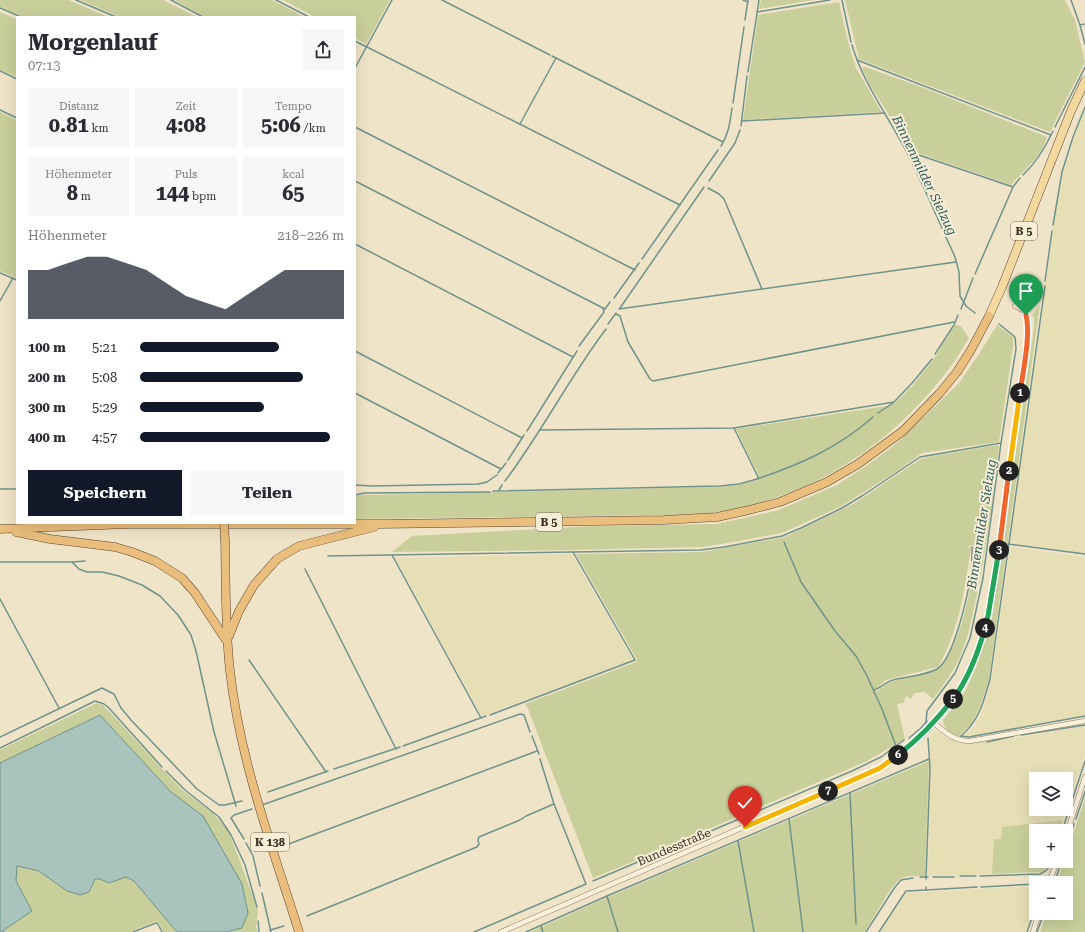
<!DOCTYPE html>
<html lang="de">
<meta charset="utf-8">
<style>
:root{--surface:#fff;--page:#f7f7f7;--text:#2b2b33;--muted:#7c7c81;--accent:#111827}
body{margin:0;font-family:"Roboto Serif",serif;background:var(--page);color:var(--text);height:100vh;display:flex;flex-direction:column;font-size:15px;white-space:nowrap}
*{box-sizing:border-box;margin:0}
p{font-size:13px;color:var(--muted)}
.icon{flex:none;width:22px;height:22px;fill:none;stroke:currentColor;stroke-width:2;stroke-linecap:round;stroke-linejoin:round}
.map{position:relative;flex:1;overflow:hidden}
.side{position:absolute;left:16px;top:16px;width:340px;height:508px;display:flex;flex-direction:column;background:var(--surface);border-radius:0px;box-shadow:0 4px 16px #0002}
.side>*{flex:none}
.fabs{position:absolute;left:1029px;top:772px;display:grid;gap:8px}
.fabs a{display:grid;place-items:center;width:44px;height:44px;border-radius:0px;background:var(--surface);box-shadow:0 4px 16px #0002;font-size:20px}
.pin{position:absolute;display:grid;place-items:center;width:34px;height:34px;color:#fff;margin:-41px -17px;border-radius:50% 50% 50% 0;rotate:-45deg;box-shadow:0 0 4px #0007}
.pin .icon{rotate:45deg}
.km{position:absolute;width:20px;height:20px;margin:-10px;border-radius:50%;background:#222;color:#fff;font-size:11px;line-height:20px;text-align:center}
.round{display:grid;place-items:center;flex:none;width:42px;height:42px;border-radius:0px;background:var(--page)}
.overview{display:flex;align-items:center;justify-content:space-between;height:68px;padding:0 12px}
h1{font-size:22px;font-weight:700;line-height:30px}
.figures{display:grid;grid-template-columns:repeat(3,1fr);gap:6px;height:68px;padding:4px 12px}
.figures div{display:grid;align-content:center;border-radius:0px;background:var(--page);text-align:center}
.figures b{font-size:20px;font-weight:700}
.figures small{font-size:11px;font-weight:400}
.figures p{font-size:11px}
.chart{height:112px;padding:8px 12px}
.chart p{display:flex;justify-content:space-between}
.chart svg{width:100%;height:72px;margin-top:4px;fill:var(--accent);opacity:.7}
.action{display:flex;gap:8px;margin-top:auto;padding:8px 12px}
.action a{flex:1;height:46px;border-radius:0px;background:var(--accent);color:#fff;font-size:16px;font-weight:700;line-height:46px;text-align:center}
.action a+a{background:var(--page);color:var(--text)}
ul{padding:0 12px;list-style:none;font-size:13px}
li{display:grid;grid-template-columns:64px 48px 1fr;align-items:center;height:30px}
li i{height:10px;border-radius:5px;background:var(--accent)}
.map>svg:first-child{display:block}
</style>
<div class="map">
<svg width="1085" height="932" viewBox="0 0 1085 932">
<rect width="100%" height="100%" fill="#f0e4c8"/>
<!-- farmland -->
<g fill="#e6deb5" fill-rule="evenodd">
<polygon points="1085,110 1085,553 1010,543 1057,203 1063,174 1079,123"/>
<polygon points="1010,547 1085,557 1085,715 966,737 965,735 974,727 981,715 988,694 993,670"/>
<polygon points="572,554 633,660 482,716 395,558"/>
<path d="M 1085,726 L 1085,755 L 1063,820 L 1002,827 L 1001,839 L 994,839 L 992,874 L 928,876 L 931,766 L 929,736 L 934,732 L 940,733 L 945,737 L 960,744 L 968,744 L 986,741 L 986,743 ZM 1036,779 L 1066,779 L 1066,809 L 1036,809 Z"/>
<polygon points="1036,886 1036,902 1026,932 881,932 907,893"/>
</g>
<!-- green -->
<g fill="#c9cf9b" fill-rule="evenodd">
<polygon points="0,0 69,0 108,17 24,17 0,7"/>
<polygon points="80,0 163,0 197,17 120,17"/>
<polygon points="174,0 272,0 304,17 205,17"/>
<polygon points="283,0 390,0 366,44 355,38 355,17 315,17"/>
<polygon points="761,0 814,0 759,9"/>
<polygon points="845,0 1065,0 1075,20 1085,62 1050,132 859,59"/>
<polygon points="839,2 848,42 856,68 881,111 880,112 743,120 758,15"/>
<polygon points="0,12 17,19 17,77 0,70"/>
<path d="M 865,67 L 927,89 L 1047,137 C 1041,158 1024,169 1011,185 L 909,150 L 889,115 L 870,85 L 862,68 Z"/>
<polygon points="0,112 17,120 17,278 0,271"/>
<path d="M 1040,304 L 989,679 L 981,704 L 972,723 L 957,738 C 949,733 944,730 943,720 C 950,711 958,702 964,693 C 977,669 984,644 991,618 L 1034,328 L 1034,318 L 1032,315 Z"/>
<path d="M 955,325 L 961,326 L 969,338 C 963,347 958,357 951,366 C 893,444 814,497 717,512 C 703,514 689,514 675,515 L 355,519 L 355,496 L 365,495 L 720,487 L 739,485 L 757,480 L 759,476 L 736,429 L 887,406 L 895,403 L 913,385 L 933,360 Z"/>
<polygon points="997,325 1013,337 1013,346 999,442 922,453 894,473 840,507 782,533 728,543 702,547 572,550 392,552 412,536 594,526 716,524 776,511 837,485 869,464 897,443 959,383 979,354"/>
<path d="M 998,445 L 999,447 C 993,496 987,545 977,594 C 972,617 968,640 958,661 C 951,675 942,687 933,699 L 925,692 L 915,693 L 911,699 L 906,696 L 904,703 L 897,704 L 905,739 L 867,761 L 637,860 L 593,878 L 528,709 L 525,704 L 636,662 L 637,660 L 576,554 L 702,552 L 785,537 L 855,503 L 919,460 L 928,457 ZM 973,545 C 976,576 961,644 940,668 L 888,683 L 876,692 L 875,689 C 880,687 881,683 886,680 L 938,667 C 959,631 965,588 971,548 L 968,546 Z"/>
<polygon points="97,703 104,706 182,790 213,813 229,832 258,910 256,927 258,932 226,932 242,928 203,816 171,792 100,715 0,763 0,750"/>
<path d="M 929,761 L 925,876 C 917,876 906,875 900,879 C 891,885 872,921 865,932 L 530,932 L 606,898 Z"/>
<polygon points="1085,798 1085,932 1040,932 1047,913 1066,913 1066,883 1057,883 1064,861 1066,861 1066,856"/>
<path d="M 1063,820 L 1060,831 L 1036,831 L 1036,861 L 1050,861 C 1048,868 1045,870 1039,872 L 992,874 L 994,839 L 1001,839 L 1002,827 Z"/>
<polygon points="17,866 39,871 67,891 89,892 95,879 100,879 109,883 126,877 134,881 177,932 163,932 159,923 156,921 130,932 3,932 4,930 32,911 16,881"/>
</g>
<!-- water -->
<polygon fill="#a9c4bc" stroke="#6f938a" points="100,715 171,792 203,816 242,884 248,913 242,928 226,932 177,932 134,881 126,877 109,883 100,879 95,879 89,892 80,895 67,891 39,871 17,866 16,881 32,911 4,930 3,932 0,932 0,763"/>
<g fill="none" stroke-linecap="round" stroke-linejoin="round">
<!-- stream -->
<g stroke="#6f938a" stroke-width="1.5">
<polyline points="76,0 116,17"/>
<polyline points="171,0 203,17"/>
<polyline points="276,0 309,17"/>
<polyline points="442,0 550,55"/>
<polyline points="743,0 748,2"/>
<polyline points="842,0 851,42"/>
<polyline points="1071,0 1080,25 1085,44"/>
<polyline points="0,8 21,17"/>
<polyline points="757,12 830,0"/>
<polyline points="745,20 748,0"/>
<polyline points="1080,25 1085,24"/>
<polyline points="355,41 680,205"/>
<path d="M 852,45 C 863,83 888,116 906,151 C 924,186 939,222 955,257 L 959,272 L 960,296 L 966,306 L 975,313"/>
<polyline points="552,56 723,142"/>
<polyline points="857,60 1051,135"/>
<polyline points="355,68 392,0"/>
<polyline points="0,71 17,79"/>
<polyline points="748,72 759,0"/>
<polyline points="733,103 744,27"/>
<polyline points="0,110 17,118"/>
<polyline points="742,121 885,113"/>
<polyline points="520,124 556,58"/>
<polyline points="741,126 747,76"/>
<polyline points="355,127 635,270"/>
<polyline points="1055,127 1085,67"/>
<path d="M 721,146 C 729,134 730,121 732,108"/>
<polyline points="907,151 1013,187"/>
<path d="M 1023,175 C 1037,162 1045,148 1053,131"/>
<polyline points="355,181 603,308 605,309 610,302"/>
<polyline points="709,181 735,143 740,130"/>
<polyline points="708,188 719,194 724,199 762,289"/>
<polyline points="1053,225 1062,172 1073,137 1085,107"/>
<polyline points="355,244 573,357"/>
<polyline points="642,259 718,150"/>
<polyline points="0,273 17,280"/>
<polyline points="975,274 1013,187 1020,178"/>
<polyline points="1045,281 1052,231"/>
<polyline points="614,298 639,263"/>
<polyline points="0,301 13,278"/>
<polyline points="620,308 704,187"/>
<polyline points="619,309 956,262"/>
<polyline points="961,309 973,278"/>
<polyline points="616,314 620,316 628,342 650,379 653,381 954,322"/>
<polyline points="608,324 616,313"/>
<polyline points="579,346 604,312 603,308"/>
<polyline points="355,351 522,438"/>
<polyline points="935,354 954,325 958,315"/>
<polyline points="355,393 501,469"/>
<polyline points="878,413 893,403"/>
<polyline points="540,430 734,428 894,402 913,382 932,359"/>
<polyline points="527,431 577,351"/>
<polyline points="508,460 524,435"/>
<polyline points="498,473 506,463"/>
<path d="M 757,479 C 801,464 838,448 873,417"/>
<path d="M 505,481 C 542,432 569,378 606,329"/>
<polyline points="355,485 372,486 478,484 487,482 497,475"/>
<polyline points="0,489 17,489"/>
<polyline points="499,490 502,485"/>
<polyline points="493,491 720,486 739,484 757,479 758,477 734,428"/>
<polyline points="355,495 365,493 490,492"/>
<polyline points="784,542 801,582 835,631 856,656 867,676 882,709 896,746 904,740"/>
<polyline points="1008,544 1085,554"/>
<polyline points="392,555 481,718"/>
<polyline points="328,556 701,550 724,547 782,536 801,528 842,508 862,496 920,457 1001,443"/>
<polyline points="0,562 72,562 79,569 87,572 102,572 119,576 142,585 160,596 178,615 191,635 196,651 214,732 236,806"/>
<polyline points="73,562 85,561"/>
<polyline points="305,569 396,749"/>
<polyline points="0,599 59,708"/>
<polyline points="249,660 326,772"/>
<path d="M 874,690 C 881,688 885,682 893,680 C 907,676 925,676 937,669 C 954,659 968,594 971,574 C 972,565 972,556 972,547"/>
<polyline points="490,715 635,660 573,552"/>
<polyline points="926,723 927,711 955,673 970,638 983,578 1001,443 1016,349 1015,337 999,324"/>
<polyline points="1021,735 1085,725"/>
<polyline points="532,736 539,754"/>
<path d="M 961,736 C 979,721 984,701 990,679 L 1045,286"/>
<polyline points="961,736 969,737 1085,716"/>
<polyline points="0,737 102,688 114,694 121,708 131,720 197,789 219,805 225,805 242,801"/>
<polyline points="909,738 921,728 927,721"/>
<polyline points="987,742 1014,736"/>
<polyline points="403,746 486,716"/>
<polyline points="0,748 95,701 104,704 108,707 162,767"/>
<polyline points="334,769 400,747"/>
<polyline points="166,771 185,790 219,817 231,835 245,865 257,907"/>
<polyline points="268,792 328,771"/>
<polyline points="850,793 856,924"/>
<polyline points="262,805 520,714 524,715 530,732"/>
<polyline points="789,819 803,932"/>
<polyline points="1076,819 1085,792"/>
<polyline points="1062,831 1085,761"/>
<polyline points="244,839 231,818 234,815 252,809"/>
<polyline points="738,841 754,932"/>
<polyline points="246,843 253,856 260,886"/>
<polyline points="286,845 537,751"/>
<polyline points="1066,848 1074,824"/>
<polyline points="960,876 976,876"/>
<path d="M 980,876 L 1040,874 C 1047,871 1049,868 1052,861"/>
<polyline points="920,877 928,877"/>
<polyline points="933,877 954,877"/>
<polyline points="926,879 930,768 928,738"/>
<polyline points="593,881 852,771 881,757 896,746"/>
<polyline points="1054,883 1062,861"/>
<polyline points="981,887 1036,884"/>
<polyline points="926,890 977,887"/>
<polyline points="262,893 271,932"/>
<polyline points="607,896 618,932"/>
<polyline points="307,916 477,847 479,844 478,840 479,837 520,820 526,816 554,804"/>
<polyline points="258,921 259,932"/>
<polyline points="541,926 543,932"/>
<polyline points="270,930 284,926"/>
<polyline points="133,932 156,923 158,924 162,932"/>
<polyline points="474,932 586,884 554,804 540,759"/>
<polyline points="526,932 607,896 929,759"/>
<polyline points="866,932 895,887 901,880 913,878"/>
<polyline points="879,932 906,891 926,890 926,887"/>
<polyline points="1027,932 1036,906"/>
<polyline points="1037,932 1044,913"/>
</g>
<!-- minor casing -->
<g stroke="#8d765c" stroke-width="5.5">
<g id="minor">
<path d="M 934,723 C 946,733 954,741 970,741 L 1085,721"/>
<polyline points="1066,836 1085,777"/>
<polyline points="1049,883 1057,861"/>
<path d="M 501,932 L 880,768 C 892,760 904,752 914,743 C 935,725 953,701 967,677 C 992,632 997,568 1003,518 C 1011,458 1019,398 1027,338 L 1028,325 L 1025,311 L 1015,306"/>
<polyline points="1033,932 1039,913"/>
</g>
</g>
<!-- primary casing -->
<g stroke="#5b4430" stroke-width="9">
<polyline id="primary" points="989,316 1002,287 1071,111 1085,81"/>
</g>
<!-- trunk casing -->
<g stroke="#5b4430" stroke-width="9">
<g id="trunk">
<polyline points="0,529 128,524 382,524 664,520 717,517 749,510 780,502 827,482 858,464 903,431 939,394 957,372 971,350 989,316"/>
<polyline points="16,532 50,539 115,547 132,552 155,561 182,578 195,593 226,640"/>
<path d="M 225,540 C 226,584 225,628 230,671 C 240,761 272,846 299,932"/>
<polyline points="229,636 239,611 254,585 277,559 299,546 374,527"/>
</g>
</g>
<!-- minor -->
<use href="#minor" stroke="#faf1dc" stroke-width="4.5"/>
<!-- primary -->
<use href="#primary" stroke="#f3d9a0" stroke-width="8"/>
<!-- trunk -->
<use href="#trunk" stroke="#eabe7c" stroke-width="8"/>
<!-- trunk-bridge casing -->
<g stroke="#5b4430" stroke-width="9" stroke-linecap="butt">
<polyline id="trunk-bridge" points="224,523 225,540"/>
</g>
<!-- trunk-bridge -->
<use href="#trunk-bridge" stroke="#eabe7c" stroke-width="8"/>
</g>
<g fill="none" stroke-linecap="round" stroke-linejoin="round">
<!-- split-1 casing -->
<g stroke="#fff" stroke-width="8">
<path id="split-1" d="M 1020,393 C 1023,371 1031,335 1026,315"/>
</g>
<!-- split-2 casing -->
<g stroke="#fff" stroke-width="8">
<polyline id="split-2" points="1009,471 1020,393"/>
</g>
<!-- split-3 casing -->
<g stroke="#fff" stroke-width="8">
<polyline id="split-3" points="999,550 1009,471"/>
</g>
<!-- split-4 casing -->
<g stroke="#fff" stroke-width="8">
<polyline id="split-4" points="985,628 988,616 999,550"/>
</g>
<!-- split-5 casing -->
<g stroke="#fff" stroke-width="8">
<path id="split-5" d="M 953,699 C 969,678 978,653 985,628"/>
</g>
<!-- split-6 casing -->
<g stroke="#fff" stroke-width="8">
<path id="split-6" d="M 898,755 C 920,738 936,721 953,699"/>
</g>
<!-- split-7 casing -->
<g stroke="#fff" stroke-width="8">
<polyline id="split-7" points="828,791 880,768 898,755"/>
</g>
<!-- split-8 casing -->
<g stroke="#fff" stroke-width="8">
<polyline id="split-8" points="745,827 828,791"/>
</g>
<!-- split-1 -->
<use href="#split-1" stroke="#f0652b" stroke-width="5"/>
<!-- split-2 -->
<use href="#split-2" stroke="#f5b400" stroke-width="5"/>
<!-- split-3 -->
<use href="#split-3" stroke="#f0652b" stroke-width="5"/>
<!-- split-4 -->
<use href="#split-4" stroke="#22a559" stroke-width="5"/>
<!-- split-5 -->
<use href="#split-5" stroke="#22a559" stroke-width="5"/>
<!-- split-6 -->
<use href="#split-6" stroke="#22a559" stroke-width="5"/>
<!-- split-7 -->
<use href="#split-7" stroke="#f5b400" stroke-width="5"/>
<!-- split-8 -->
<use href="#split-8" stroke="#f5b400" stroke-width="5"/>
</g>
<g text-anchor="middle" stroke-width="4" stroke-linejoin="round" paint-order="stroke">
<!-- shield labels -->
<g fill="#f7eed8" stroke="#756857" stroke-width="1">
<rect x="1011" y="222" width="26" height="18" rx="3"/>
<rect x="536" y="513" width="26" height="18" rx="3"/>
<rect x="251" y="833" width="38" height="18" rx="3"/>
</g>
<g font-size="11" font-weight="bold" fill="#3d2e20">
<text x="1024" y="235">B 5</text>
<text x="549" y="526">B 5</text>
<text x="270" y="846">K 138</text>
</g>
<!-- street labels -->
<g font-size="12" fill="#3d2e20" stroke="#f7eed8">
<text transform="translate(674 847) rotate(-23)" y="4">Bundesstraße</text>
</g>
<!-- water labels -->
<g font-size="13" font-style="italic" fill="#2f5d5a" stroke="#f7eed8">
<text transform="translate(925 175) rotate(64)" y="5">Binnenmilder Sielzug</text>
<text transform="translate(981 524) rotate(-81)" y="5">Binnenmilder Sielzug</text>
</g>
</g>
</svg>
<div class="fabs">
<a><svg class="icon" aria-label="layers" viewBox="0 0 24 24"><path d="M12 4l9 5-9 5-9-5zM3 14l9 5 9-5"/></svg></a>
<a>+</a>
<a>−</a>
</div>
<div class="pin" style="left:1026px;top:315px;background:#1e9e55"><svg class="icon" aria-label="arrive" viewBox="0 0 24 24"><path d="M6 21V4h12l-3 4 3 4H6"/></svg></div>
<div class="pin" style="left:745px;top:827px;background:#d93025"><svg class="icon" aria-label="check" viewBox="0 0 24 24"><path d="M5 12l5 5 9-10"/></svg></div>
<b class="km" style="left:1020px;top:393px">1</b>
<b class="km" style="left:1009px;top:471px">2</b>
<b class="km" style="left:999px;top:550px">3</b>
<b class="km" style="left:985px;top:628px">4</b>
<b class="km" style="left:953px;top:699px">5</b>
<b class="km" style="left:898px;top:755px">6</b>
<b class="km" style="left:828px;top:791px">7</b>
<section class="side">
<div class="overview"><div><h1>Morgenlauf</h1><p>07:13</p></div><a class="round"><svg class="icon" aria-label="share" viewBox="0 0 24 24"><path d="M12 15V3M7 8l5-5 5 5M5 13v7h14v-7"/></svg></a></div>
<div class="figures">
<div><p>Distanz</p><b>0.81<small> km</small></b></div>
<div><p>Zeit</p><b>4:08</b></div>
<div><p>Tempo</p><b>5:06<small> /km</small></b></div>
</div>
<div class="figures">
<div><p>Höhenmeter</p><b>8<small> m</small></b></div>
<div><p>Puls</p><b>144<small> bpm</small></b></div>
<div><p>kcal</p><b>65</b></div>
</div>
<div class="chart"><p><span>Höhenmeter</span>218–226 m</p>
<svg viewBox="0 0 160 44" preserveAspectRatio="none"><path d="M0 44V14L10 14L20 10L30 6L40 6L50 10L60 14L70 22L80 30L90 34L100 38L110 30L120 22L130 14L140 14L150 14L160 14V44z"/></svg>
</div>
<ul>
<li><b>100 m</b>5:21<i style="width:68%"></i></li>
<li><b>200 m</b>5:08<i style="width:80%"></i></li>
<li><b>300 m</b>5:29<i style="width:61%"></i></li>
<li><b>400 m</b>4:57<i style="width:93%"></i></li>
</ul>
<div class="action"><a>Speichern</a><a>Teilen</a></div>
</section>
</div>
